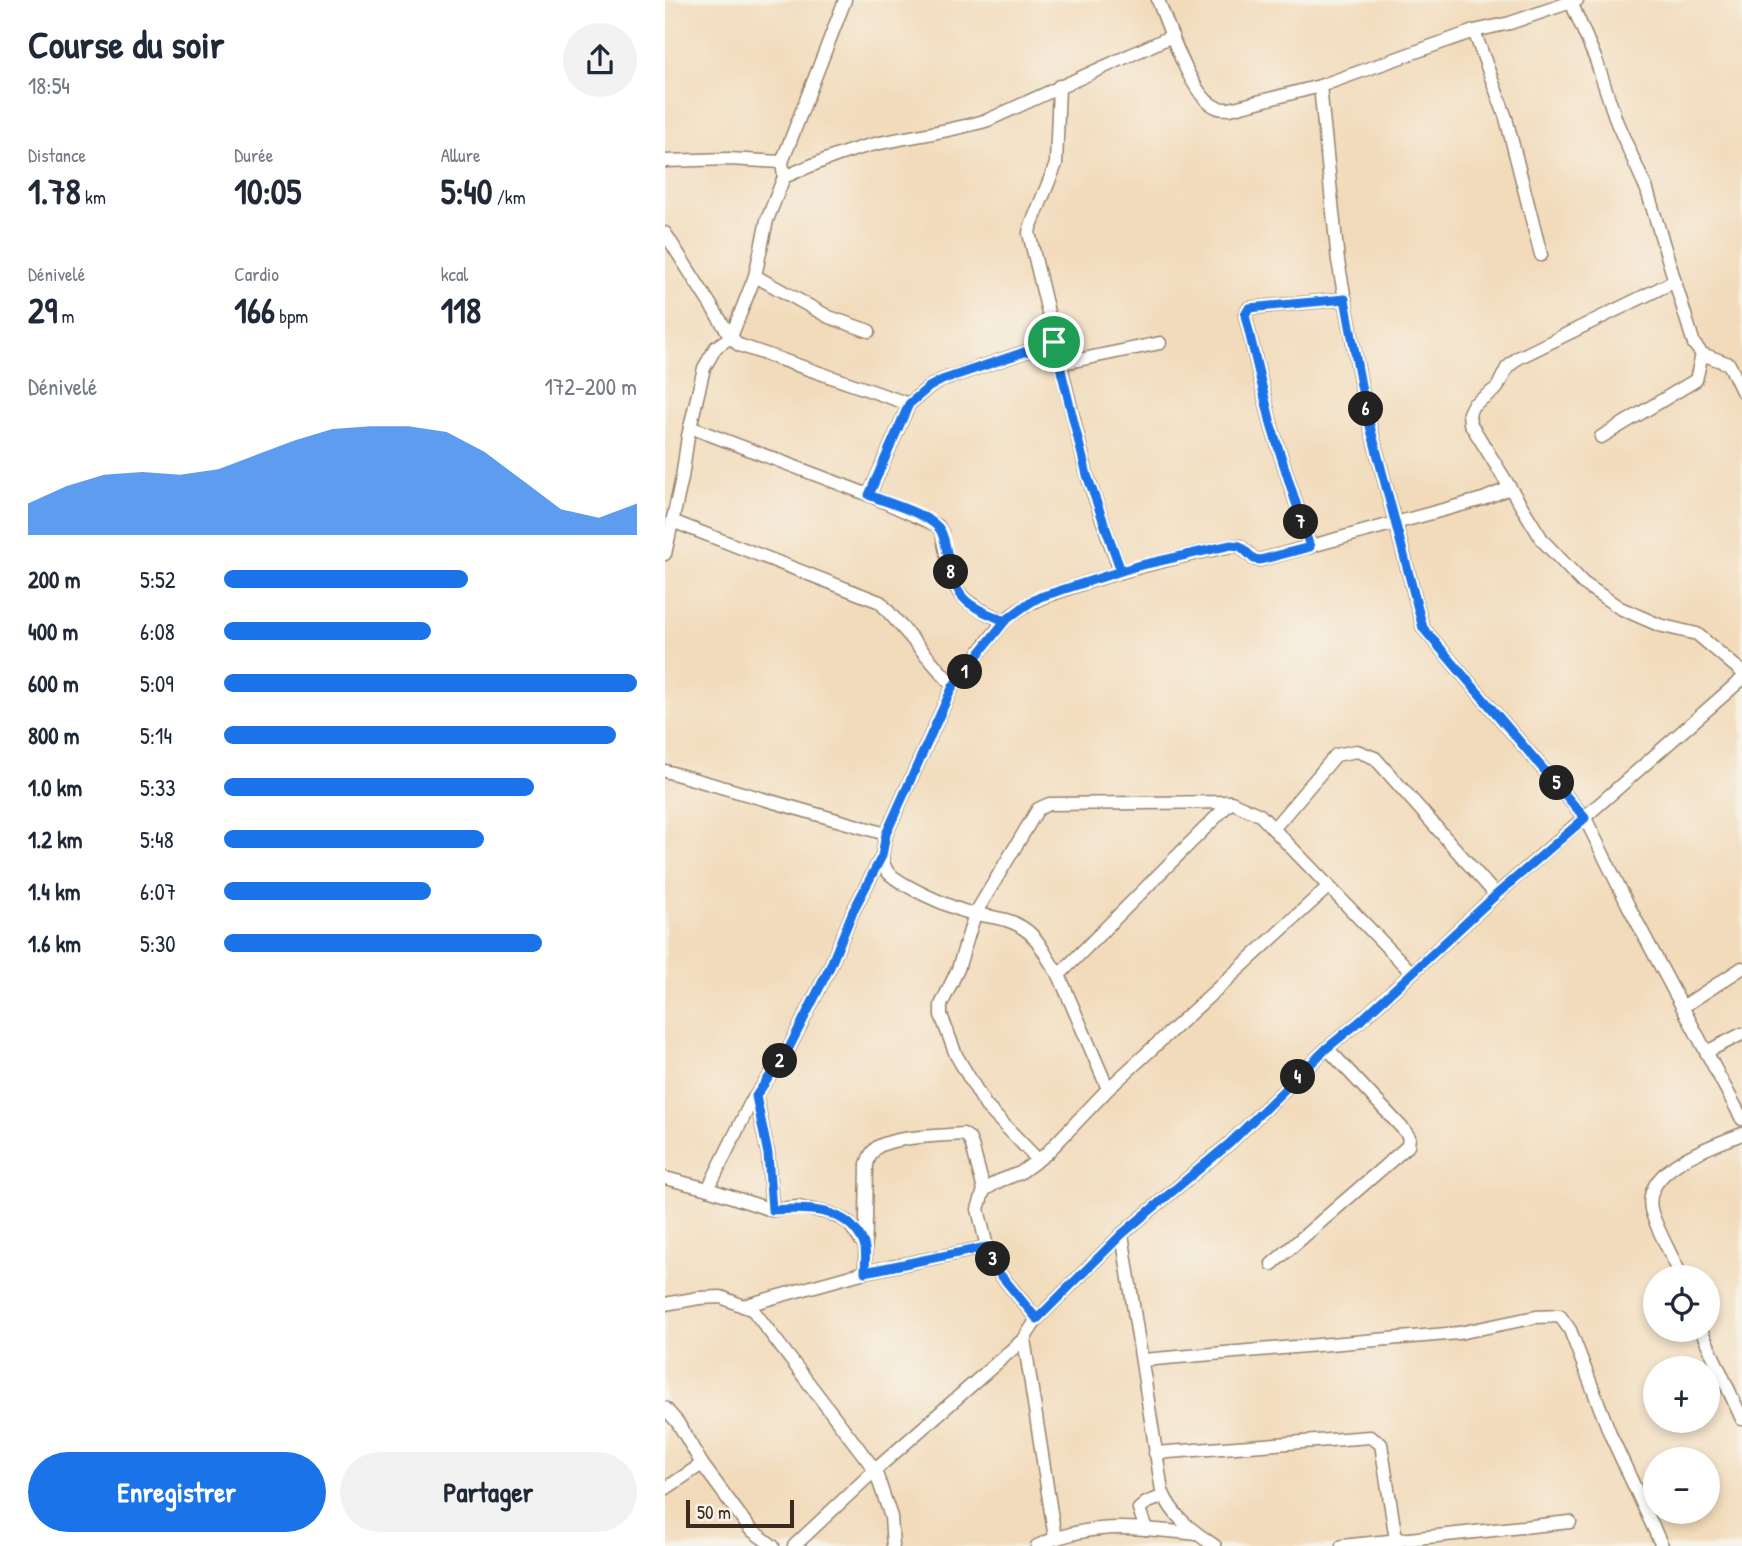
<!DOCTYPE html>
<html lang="fr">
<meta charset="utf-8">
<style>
:root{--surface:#fff;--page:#f2f2f3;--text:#1f2937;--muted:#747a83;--accent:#1a73e8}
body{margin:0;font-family:"Patrick Hand",sans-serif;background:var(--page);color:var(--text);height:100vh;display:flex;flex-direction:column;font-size:26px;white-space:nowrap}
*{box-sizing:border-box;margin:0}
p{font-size:23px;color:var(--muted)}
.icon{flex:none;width:38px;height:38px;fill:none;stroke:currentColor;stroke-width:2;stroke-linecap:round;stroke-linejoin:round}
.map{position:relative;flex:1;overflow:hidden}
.panel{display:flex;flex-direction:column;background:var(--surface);width:665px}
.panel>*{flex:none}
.buttons{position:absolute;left:978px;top:1265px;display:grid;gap:14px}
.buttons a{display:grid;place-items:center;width:77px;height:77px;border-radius:50%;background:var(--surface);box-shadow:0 4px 10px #0003;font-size:35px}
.scale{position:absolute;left:21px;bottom:18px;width:108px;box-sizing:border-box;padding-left:7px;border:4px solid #3b2a1e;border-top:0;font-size:19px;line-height:24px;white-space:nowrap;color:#3b2a1e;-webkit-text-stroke:5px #f7f3e8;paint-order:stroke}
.pin{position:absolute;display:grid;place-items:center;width:60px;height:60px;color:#fff;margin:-30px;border:4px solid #fff;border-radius:50%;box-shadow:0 2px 7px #0007}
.km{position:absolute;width:35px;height:35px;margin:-18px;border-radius:50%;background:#222;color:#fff;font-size:19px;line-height:35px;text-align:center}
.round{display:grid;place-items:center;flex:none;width:74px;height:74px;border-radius:37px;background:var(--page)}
.summary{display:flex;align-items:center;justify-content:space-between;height:119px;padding:0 28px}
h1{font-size:38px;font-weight:800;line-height:52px}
.figures{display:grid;grid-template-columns:repeat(3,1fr);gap:10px;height:119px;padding:7px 28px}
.figures div{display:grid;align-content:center}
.figures b{font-size:35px;font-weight:800}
.figures small{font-size:19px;font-weight:400}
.figures p{font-size:19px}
.chart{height:196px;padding:14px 28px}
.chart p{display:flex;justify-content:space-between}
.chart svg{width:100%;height:126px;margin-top:7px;fill:var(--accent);opacity:.7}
.action{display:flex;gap:14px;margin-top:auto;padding:14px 28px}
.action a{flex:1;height:80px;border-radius:42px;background:var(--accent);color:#fff;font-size:28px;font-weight:800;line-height:80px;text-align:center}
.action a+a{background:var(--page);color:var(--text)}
ul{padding:0 28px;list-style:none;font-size:23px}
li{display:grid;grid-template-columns:112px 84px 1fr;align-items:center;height:52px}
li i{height:18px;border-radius:9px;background:var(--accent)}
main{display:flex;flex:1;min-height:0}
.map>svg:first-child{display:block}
</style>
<main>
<section class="panel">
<div class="summary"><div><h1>Course du soir</h1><p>18:54</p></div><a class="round"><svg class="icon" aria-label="share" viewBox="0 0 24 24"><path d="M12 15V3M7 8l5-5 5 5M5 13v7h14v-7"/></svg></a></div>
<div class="figures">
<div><p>Distance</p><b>1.78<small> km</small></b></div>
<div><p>Durée</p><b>10:05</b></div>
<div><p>Allure</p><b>5:40<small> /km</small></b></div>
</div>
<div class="figures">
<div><p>Dénivelé</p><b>29<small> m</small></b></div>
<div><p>Cardio</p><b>166<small> bpm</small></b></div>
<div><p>kcal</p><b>118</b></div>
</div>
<div class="chart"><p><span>Dénivelé</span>172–200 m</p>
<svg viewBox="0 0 160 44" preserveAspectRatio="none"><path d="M0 44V33L10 27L20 23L30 22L40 23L50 21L60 16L70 11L80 7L90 6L100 6L110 8L120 15L130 25L140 35L150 38L160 33V44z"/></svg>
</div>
<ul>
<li><b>200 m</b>5:52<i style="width:59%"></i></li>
<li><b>400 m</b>6:08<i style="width:50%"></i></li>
<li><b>600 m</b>5:09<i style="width:100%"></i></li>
<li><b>800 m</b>5:14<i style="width:95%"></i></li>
<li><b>1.0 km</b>5:33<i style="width:75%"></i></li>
<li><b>1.2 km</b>5:48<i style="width:63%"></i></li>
<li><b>1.4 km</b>6:07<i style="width:50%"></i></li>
<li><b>1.6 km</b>5:30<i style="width:77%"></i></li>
</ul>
<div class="action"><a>Enregistrer</a><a>Partager</a></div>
</section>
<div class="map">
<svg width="1077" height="1546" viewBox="0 0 1077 1546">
<rect width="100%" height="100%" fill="#f7f3e8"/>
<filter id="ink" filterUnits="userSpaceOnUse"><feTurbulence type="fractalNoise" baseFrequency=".0143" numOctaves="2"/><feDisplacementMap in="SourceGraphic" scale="14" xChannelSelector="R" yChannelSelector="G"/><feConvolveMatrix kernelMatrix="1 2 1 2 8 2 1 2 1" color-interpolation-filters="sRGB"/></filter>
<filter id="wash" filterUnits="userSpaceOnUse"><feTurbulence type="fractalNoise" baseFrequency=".00686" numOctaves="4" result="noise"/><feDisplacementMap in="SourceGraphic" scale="28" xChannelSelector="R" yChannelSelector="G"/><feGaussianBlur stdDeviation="1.57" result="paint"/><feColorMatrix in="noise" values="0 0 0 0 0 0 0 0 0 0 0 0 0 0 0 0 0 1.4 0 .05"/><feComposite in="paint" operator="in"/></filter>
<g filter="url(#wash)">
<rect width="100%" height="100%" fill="#f2dbbb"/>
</g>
<g filter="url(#ink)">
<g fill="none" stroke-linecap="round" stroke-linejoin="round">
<!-- minor casing -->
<g stroke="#96826c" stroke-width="15">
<g id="minor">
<path d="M 493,0 C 503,25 526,95 549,106 C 553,109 559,109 565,109 L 655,86 L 809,31 L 845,23 L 912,0"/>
<polyline points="906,2 931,60 952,123 982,190 1029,344 1037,354 1064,364 1077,391"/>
<polyline points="809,31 841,118 876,255"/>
<polyline points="394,86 391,164 365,228 364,233 422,475 455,571"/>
<polyline points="655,86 673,261 700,407 758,628 920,818 964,907 1077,1119"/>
<polyline points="0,161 64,159 117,162"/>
<path d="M 119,177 C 147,165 175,153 206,145 C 245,136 284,132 323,120 L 507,36"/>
<polyline points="0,233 66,337 74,345 244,404"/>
<polyline points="90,276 164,317 204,331"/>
<polyline points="1008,282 853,358 842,368 832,388 808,405 804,413 805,423 878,541 918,583 955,608 994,625 1032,634 1077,672"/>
<polyline points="394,364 495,343"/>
<path d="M 25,427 L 204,495 L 273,526 L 277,533 C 289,589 284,597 339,621"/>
<polyline points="936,437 1031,380 1037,354"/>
<polyline points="204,495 244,404 264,387 277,380 389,342"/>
<polyline points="7,521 215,602 288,686"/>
<polyline points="645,547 607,428 580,315 584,308 680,299"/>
<polyline points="0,554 17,478 23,436 39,368 51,347 66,337 90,276 102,220 119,177 117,162 180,0"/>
<polyline points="0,771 221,834"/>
<polyline points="608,829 671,755 692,751 710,758 831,895"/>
<path d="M 217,856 C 218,861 219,867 222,871 C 233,885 287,908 305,913 C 323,917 342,917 358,928 C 376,939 381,959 394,975 L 443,1089"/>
<polyline points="394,975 566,802 595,815 746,972"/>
<polyline points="1019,1006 1077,968"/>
<polyline points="1041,1052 1077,1034"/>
<polyline points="91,1096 103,1154 107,1210"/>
<polyline points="373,1160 321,1106 291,1055 276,1015 276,1005 293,969 310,914 373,809 384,804 566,802"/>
<polyline points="0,1178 43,1189 107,1210 133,1207 164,1213 183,1222 200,1246"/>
<path d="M 43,1189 L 85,1104 L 124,1048 L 165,967 L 188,911 L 217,856 L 221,834 L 288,686 L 339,621 C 364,600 392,592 423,582 C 470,567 517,556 566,546 L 575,546 L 589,559 L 595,560 L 818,499 L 845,488"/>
<polyline points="319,1190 334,1181 355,1173 381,1154 443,1089 663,887"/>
<path d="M 457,1234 L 497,1491 C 508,1517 527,1531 550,1546"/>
<polyline points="607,1264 743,1146 744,1137 739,1130 662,1048"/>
<path d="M 200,1272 L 202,1164 C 204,1157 207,1150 214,1146 C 234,1136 275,1136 298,1134 L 304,1138 L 307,1145 L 319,1190 L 313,1209 L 322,1247 L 334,1273 L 372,1319"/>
<path d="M 1017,1278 C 1008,1257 994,1234 987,1213 C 973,1169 1048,1146 1077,1134"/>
<polyline points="0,1304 34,1298 56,1297 88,1310 210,1470 226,1517 228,1546"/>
<polyline points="78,1306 200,1272 322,1247"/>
<polyline points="1036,1330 1077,1419"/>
<polyline points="359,1339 390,1538"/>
<polyline points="478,1360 794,1333 871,1317 895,1316 905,1330 946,1436 997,1546"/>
<polyline points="0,1408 13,1423 37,1464 85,1529 108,1546"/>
<polyline points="490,1453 705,1437 716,1444 732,1546"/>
<polyline points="0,1489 37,1464"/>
<polyline points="481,1529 474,1509 481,1503 499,1496"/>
<polyline points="129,1546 210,1470 359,1339 372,1319 457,1234 565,1143 662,1048 694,1022 831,895 1077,679"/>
<path d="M 372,1546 C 428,1520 473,1528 532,1534"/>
<polyline points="677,1546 905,1522"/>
</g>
</g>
<!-- minor -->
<use href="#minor" stroke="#fff" stroke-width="12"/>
</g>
</g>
<g fill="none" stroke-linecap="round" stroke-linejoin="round" filter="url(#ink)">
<!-- route casing -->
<g stroke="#fff" stroke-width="14">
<path id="route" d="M 389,342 L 422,475 L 456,571 L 375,597 L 362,604 L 340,621 L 288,686 L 221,834 L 217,856 L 188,911 L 165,967 L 124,1048 L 91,1096 L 103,1154 L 107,1210 C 141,1208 183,1206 199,1244 C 202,1252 200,1264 200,1272 L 322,1247 L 334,1273 L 372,1319 L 457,1234 L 565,1143 L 662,1048 L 694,1022 L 831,895 L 920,818 L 758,628 L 700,407 L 680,299 L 584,308 L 580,315 L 607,428 L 645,547 L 595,560 L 589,559 L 575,546 L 566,545 L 472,566 L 375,597 C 362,604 351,612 340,621 C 295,602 292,600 282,552 C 280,544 279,533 273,527 C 260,513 223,503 204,495 L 244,404 L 264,387 L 277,380 L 389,342"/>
</g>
<!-- route -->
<use href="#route" stroke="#1a73e8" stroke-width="9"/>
</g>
</svg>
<div class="buttons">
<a><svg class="icon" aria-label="locate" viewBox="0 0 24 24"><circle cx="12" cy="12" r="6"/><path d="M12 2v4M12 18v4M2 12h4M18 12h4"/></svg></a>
<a>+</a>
<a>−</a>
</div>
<div class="scale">50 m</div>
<div class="pin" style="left:389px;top:342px;background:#1e9e55"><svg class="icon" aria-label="arrive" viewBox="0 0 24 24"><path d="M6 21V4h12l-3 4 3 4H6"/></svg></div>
<b class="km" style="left:300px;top:672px">1</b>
<b class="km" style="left:115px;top:1061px">2</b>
<b class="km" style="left:328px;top:1259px">3</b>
<b class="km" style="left:633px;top:1077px">4</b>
<b class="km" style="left:892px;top:783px">5</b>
<b class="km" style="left:701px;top:409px">6</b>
<b class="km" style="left:636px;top:522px">7</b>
<b class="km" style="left:286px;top:572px">8</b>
</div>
</main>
